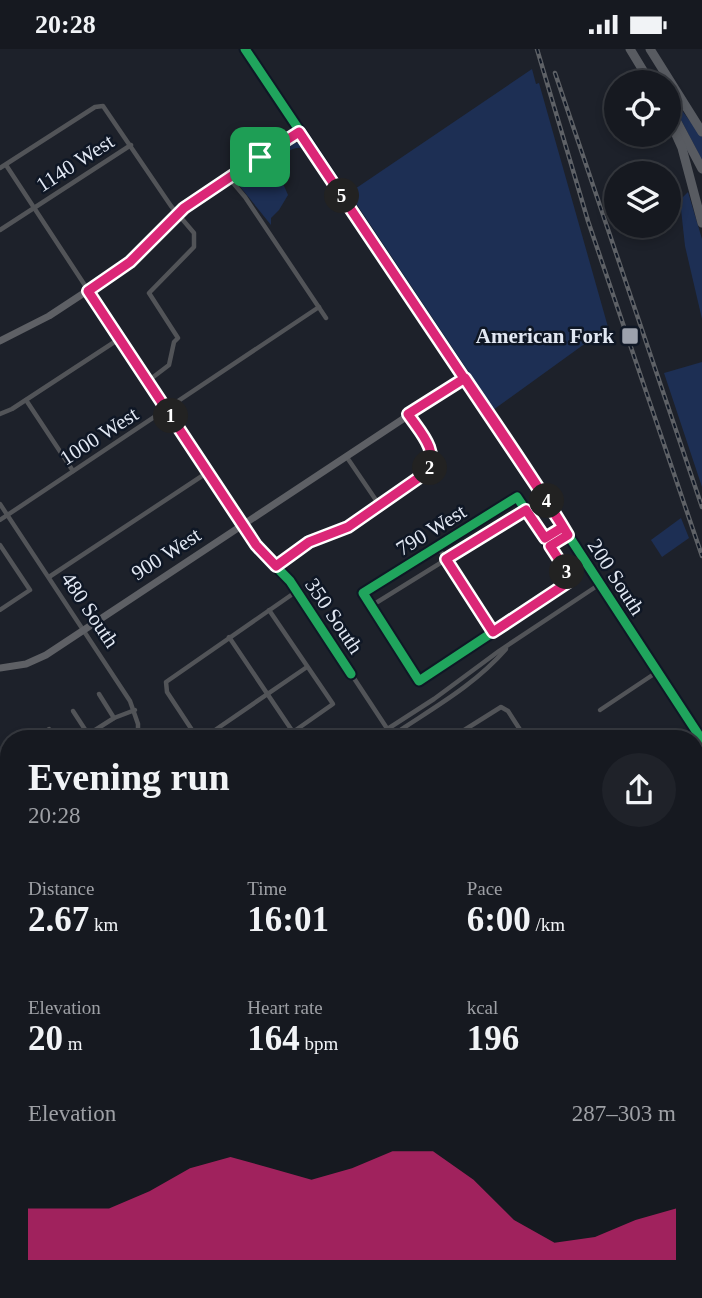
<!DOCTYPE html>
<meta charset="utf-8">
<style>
:root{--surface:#161920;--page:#1f2229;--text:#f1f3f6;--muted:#9ea0a5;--line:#35383e;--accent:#db2777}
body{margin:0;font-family:"Times New Roman",serif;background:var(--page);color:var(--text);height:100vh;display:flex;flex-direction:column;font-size:26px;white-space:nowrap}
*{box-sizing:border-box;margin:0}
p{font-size:23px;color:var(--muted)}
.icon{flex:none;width:38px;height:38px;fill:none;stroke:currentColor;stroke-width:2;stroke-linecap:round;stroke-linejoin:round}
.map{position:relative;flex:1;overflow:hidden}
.details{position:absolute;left:0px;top:681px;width:704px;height:569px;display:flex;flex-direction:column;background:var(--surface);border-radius:28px 28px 0 0;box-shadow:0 4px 10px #0003,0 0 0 2px var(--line)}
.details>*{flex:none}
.tools{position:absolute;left:604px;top:21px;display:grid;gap:14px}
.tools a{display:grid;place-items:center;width:77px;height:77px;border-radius:50%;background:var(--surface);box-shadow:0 4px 10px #0003,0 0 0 2px var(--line);font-size:35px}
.pin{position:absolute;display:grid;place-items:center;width:60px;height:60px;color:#fff;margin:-30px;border-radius:14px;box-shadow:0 4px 10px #0006}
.km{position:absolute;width:35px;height:35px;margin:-18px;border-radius:50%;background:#222;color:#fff;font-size:19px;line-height:35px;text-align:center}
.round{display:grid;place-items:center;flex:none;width:74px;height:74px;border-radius:37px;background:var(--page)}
.summary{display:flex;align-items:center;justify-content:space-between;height:119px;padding:0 28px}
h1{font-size:38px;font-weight:700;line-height:52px}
.metrics{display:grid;grid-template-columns:repeat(3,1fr);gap:10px;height:119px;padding:7px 28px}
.metrics div{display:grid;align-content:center}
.metrics b{font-size:35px;font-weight:700}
.metrics small{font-size:19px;font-weight:400}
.metrics p{font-size:19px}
.chart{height:196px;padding:14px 28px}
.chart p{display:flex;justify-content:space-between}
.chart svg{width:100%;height:126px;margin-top:7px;fill:var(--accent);opacity:.7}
.status{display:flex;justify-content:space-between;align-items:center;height:49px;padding:0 35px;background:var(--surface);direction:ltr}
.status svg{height:19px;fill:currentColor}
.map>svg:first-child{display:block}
</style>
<div class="status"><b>20:28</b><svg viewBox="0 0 49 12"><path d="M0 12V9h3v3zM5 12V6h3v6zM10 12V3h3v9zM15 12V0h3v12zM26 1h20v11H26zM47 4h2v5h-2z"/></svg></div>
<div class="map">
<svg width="702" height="1249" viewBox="0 0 702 1249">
<rect width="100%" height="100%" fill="#1d212a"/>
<!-- green -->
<g fill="#1d2f54">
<polygon points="532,20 536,35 539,34 608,278 493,361 461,320 346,146"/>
<polygon points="668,43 702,88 702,111 669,48"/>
<path d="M 292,94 L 298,94 L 304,100 C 293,95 283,107 274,114 L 288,146 L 279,161 L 271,169 L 271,176 L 238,135 L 237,128 Z"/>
<polygon points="688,143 702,190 702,270 685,197 680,151"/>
<polygon points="702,313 702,438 664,324"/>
<polygon points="681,469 689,489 662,508 651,491"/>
</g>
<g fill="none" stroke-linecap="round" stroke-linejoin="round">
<!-- street -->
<g stroke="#525458" stroke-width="4.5">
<polyline points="6,116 88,241"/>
<polyline points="0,119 95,58 103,57 171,157 194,184 194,198 149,244 178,289 174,293 169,316 148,332"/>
<polyline points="229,129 245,148 326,269"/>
<polyline points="0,181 131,96"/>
<polyline points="26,351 73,422"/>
<polyline points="0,365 12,360 119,290"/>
<polyline points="346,407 380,457"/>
<polygon points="517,448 567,523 567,534 419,632 363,544"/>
<polyline points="0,455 130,652 138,675 138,690"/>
<polyline points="0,471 319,258"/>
<polyline points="243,476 263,504 290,532 394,690"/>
<polyline points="545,489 562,478"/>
<polyline points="0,496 30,541 0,561"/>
<polyline points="550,497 568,486"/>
<polyline points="438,498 493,583"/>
<path d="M 276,517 L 309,493 L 348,478 L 427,423 C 441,402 420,383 409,366"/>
<polyline points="49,528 208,423"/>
<polyline points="371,557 526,461"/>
<polyline points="269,561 333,655 283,690"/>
<polyline points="229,588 293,683"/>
<polyline points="99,645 114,669"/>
<polyline points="600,661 657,623"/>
<polyline points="73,662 88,685"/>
<polyline points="34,690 49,680 55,690"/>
<polyline points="81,690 114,669 135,661"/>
<polyline points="198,690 167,643 166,633 297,542"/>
<polyline points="202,690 307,618"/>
<polyline points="372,690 434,650 499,602 600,535"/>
<path d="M 387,690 C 429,661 472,639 506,600"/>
<polyline points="450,690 501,658 508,662 526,690"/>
<polyline points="0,710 9,705"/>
<polyline points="0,727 9,738"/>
<polyline points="0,746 9,740"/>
<polyline points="0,769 9,783"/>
<polyline points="695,779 702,774"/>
<polyline points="0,899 9,911"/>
<polyline points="695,922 702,917"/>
<polyline points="695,924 702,934"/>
<polyline points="0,979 9,973"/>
<polyline points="695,1028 702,1039"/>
<polyline points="695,1167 702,1179"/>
<polyline points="0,1238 9,1232"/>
<polyline points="550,1249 562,1241"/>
<polyline points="658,1249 667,1243"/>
</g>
<!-- secondary -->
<g stroke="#5e6065" stroke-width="7">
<polyline points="245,0 493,371 702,691"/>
<polyline points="88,242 243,475"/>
<polyline points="0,292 49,267 122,219 189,155 299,83"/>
<polyline points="0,619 26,615 46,606 465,329"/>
</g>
<!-- highway -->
<g stroke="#585b61" stroke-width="9">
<polyline points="630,0 650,33"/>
<polyline points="650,0 702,83"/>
<polyline points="668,56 702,120"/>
<polyline points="668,68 682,99 702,174"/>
</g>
<!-- rail casing -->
<g stroke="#5e6166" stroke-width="4.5">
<g id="rail">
<polyline points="537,0 588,172 702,507"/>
<polyline points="555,24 702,458"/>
</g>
</g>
<!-- rail -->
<use href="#rail" stroke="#0f1725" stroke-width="2" stroke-dasharray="5" stroke-linecap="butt"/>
<!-- cycleway casing -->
<g stroke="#0f1725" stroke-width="13">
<g id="cycleway">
<polyline points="245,0 493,371 702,691"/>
<polygon points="517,448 567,523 567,534 419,632 363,544"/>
<polyline points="258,499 290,532 351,625"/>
</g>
</g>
<!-- cycleway -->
<use href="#cycleway" stroke="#20a55d" stroke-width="9"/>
</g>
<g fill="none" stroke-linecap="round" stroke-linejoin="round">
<!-- route casing -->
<g stroke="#fff" stroke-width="14">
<path id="route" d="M 260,108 L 184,159 L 130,213 L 88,242 L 256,496 L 276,517 L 309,493 L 348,478 L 427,423 C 440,402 420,383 408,365 L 465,329 C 500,381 536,432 568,486 L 550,497 L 567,523 L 567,534 L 493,583 L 446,510 L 526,461 L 545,489 L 563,478 L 543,447 L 299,83 L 260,108"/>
</g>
<!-- route -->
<use href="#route" stroke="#db2777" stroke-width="9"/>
</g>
<!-- markers -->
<rect fill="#9da2ad" stroke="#0f1725" stroke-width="2.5" x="621" y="278" width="18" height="18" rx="3.5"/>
<g text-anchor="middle" stroke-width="5" stroke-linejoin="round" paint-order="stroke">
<!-- street labels -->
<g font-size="21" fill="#e2e8f3" stroke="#0f1725">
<text transform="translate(75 114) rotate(-33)" y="7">1140 West</text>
<text transform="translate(99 387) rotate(-33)" y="7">1000 West</text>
<text transform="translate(431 481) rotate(-32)" y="7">790 West</text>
<text transform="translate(166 505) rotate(-33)" y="7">900 West</text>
<text transform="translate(616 528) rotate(57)" y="7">200 South</text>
<text transform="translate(90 561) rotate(56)" y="7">480 South</text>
<text transform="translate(334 567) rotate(56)" y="7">350 South</text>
</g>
<!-- poi labels -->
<g font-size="21" font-weight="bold" fill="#e2e8f3" stroke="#0f1725" text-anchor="end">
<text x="614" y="294">American Fork</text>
</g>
</g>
</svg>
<div class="tools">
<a><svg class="icon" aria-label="locate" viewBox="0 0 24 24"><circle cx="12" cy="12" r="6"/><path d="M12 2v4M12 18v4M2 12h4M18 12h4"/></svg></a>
<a><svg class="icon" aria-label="layers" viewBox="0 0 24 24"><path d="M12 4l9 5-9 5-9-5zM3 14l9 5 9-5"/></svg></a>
</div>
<div class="pin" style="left:260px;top:108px;background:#1e9e55"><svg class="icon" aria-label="arrive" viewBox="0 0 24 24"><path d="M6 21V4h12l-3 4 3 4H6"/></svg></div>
<b class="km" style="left:171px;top:367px">1</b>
<b class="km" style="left:430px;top:419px">2</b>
<b class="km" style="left:567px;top:523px">3</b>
<b class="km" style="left:547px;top:452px">4</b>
<b class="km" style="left:342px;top:147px">5</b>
<section class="details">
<div class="summary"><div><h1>Evening run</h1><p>20:28</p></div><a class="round"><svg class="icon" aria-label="share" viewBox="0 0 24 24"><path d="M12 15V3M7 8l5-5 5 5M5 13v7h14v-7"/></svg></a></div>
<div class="metrics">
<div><p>Distance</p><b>2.67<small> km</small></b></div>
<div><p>Time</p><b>16:01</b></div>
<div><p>Pace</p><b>6:00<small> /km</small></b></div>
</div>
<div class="metrics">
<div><p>Elevation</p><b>20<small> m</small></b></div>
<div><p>Heart rate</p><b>164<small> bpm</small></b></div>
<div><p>kcal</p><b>196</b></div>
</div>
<div class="chart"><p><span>Elevation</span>287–303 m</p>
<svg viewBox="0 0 160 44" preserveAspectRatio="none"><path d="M0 44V26L10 26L20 26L30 20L40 12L50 8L60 12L70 16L80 12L90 6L100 6L110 16L120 30L130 38L140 36L150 30L160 26V44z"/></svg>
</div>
</section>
</div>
